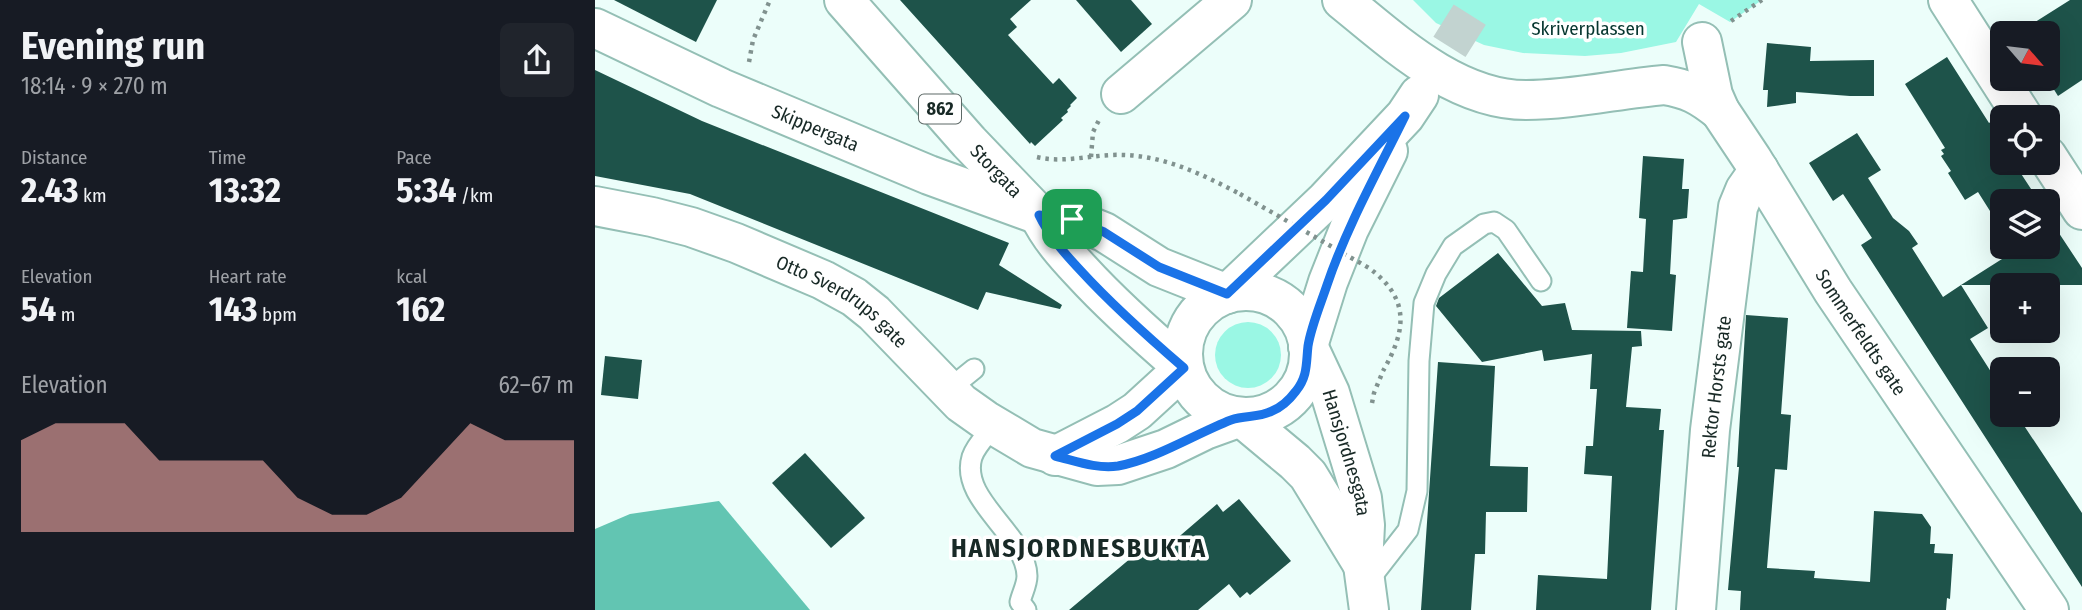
<!DOCTYPE html>
<meta charset="utf-8">
<style>
:root{--surface:#171b24;--page:#20242c;--text:#f1f3f6;--muted:#9ea1a6;--accent:#d49492}
body{margin:0;font-family:"Fira Sans Condensed",sans-serif;background:var(--page);color:var(--text);height:100vh;display:flex;flex-direction:column;font-size:26px;white-space:nowrap}
*{box-sizing:border-box;margin:0}
p{font-size:23px;color:var(--muted)}
.icon{flex:none;width:38px;height:38px;fill:none;stroke:currentColor;stroke-width:2;stroke-linecap:round;stroke-linejoin:round}
.map{position:relative;flex:1;overflow:hidden}
.panel{display:flex;flex-direction:column;background:var(--surface);width:595px}
.panel>*{flex:none}
.needle{width:46px;rotate:118deg}
.tools{position:absolute;left:1395px;top:21px;display:grid;gap:14px}
.tools a{display:grid;place-items:center;width:70px;height:70px;border-radius:10px;background:var(--surface);box-shadow:0 7px 28px #0002;font-size:35px}
.pin{position:absolute;display:grid;place-items:center;width:60px;height:60px;color:#fff;margin:-30px;border-radius:14px;box-shadow:0 4px 10px #0006}
.round{display:grid;place-items:center;flex:none;width:74px;height:74px;border-radius:10px;background:var(--page)}
.head{display:flex;align-items:center;justify-content:space-between;height:119px;padding:0 21px}
h1{font-size:38px;font-weight:700;line-height:52px}
.metrics{display:grid;grid-template-columns:repeat(3,1fr);gap:10px;height:119px;padding:7px 21px}
.metrics div{display:grid;align-content:center}
.metrics b{font-size:35px;font-weight:700}
.metrics small{font-size:19px;font-weight:400}
.metrics p{font-size:19px}
.chart{height:196px;padding:14px 21px}
.chart p{display:flex;justify-content:space-between}
.chart svg{width:100%;height:126px;margin-top:7px;fill:var(--accent);opacity:.7}
main{display:flex;flex:1;min-height:0}
.map>svg:first-child{display:block}
</style>
<main>
<section class="panel">
<div class="head"><div><h1>Evening run</h1><p>18:14 · 9 × 270 m</p></div><a class="round"><svg class="icon" aria-label="share" viewBox="0 0 24 24"><path d="M12 15V3M7 8l5-5 5 5M5 13v7h14v-7"/></svg></a></div>
<div class="metrics">
<div><p>Distance</p><b>2.43<small> km</small></b></div>
<div><p>Time</p><b>13:32</b></div>
<div><p>Pace</p><b>5:34<small> /km</small></b></div>
</div>
<div class="metrics">
<div><p>Elevation</p><b>54<small> m</small></b></div>
<div><p>Heart rate</p><b>143<small> bpm</small></b></div>
<div><p>kcal</p><b>162</b></div>
</div>
<div class="chart"><p><span>Elevation</span>62–67 m</p>
<svg viewBox="0 0 160 44" preserveAspectRatio="none"><path d="M0 44V12L10 6L20 6L30 6L40 19L50 19L60 19L70 19L80 32L90 38L100 38L110 32L120 19L130 6L140 12L150 12L160 12V44z"/></svg>
</div>
</section>
<div class="map">
<svg width="1487" height="610" viewBox="0 0 1487 610">
<rect width="100%" height="100%" fill="#ecfefa"/>
<!-- green -->
<g fill="#9af7e4">
<polygon points="818,0 1167,0 1135,22 1104,4 1081,42 1026,53 990,56 928,53 889,45 841,23"/>
<circle cx="653" cy="355" r="33"/>
</g>
<!-- water -->
<polygon fill="#62c5b2" points="124,501 215,610 0,610 0,529 35,514"/>
<!-- building -->
<g fill="#1e534a">
<polygon points="19,0 122,0 101,42"/>
<polygon points="305,0 436,0 415,19 422,27 413,35 458,84 464,78 482,98 475,105 476,106 472,110 473,112 466,118 468,120 440,146 436,142 435,144"/>
<polygon points="481,0 536,0 557,24 526,52"/>
<polygon points="1475,0 1487,0 1487,80 1463,96 1453,80 1451,81 1450,79 1452,79 1452,33 1423,33"/>
<polygon points="1172,43 1216,47 1215,61 1279,60 1279,96 1255,96 1201,92 1201,103 1172,107 1173,90 1168,90"/>
<polygon points="1352,57 1394,123 1397,121 1407,137 1407,163 1419,163 1444,201 1407,201 1407,230 1383,192 1370,200 1353,173 1356,171 1346,156 1349,154 1346,150 1350,148 1310,84"/>
<polygon points="0,70 107,121 414,243 404,265 467,305 465,309 391,292 383,310 95,194 0,176"/>
<polygon points="1262,133 1286,170 1273,178 1298,218 1314,231 1323,244 1317,248 1348,297 1366,285 1393,328 1375,339 1407,389 1407,413 1404,415 1422,415 1487,513 1487,587 1266,245 1277,238 1248,194 1238,201 1214,163"/>
<polygon points="1048,156 1089,159 1087,189 1094,189 1092,218 1078,220 1075,274 1081,275 1077,331 1032,328 1036,271 1048,272 1051,219 1044,218"/>
<polygon points="1452,215 1487,268 1487,285 1366,285 1407,259 1405,255 1418,247 1452,247"/>
<polygon points="903,253 947,306 970,303 977,330 1046,331 1047,346 1037,347 1031,407 1066,409 1064,430 1069,430 1056,610 941,610 943,575 1012,579 1017,476 989,474 991,446 998,446 1002,389 995,389 997,354 949,361 947,350 887,362 841,306 844,298"/>
<polygon points="1151,315 1193,318 1186,414 1196,415 1192,470 1180,469 1172,568 1220,571 1219,578 1275,582 1279,511 1327,514 1336,527 1335,544 1340,544 1339,553 1358,554 1355,599 1352,598 1351,610 1145,610 1146,591 1133,590 1144,467 1142,467"/>
<polygon points="10,356 47,360 43,399 6,395"/>
<polygon points="843,362 900,366 895,466 933,467 932,512 891,512 890,554 880,554 876,610 826,610"/>
<polygon points="210,453 270,518 236,548 177,483"/>
<polygon points="644,499 696,561 655,595 652,592 645,598 634,584 603,610 474,610 555,542 565,553 622,504 628,512"/>
</g>
<g fill="none" stroke-linecap="round" stroke-linejoin="round">
<!-- primary-tunnel -->
<polyline stroke="#c2d3d0" stroke-width="38" stroke-dasharray="38 19" stroke-linecap="butt" points="824,95 884,0"/>
<!-- lane casing -->
<g stroke="#94bfb5" stroke-width="23">
<g id="lane">
<polyline points="353,390 379,369"/>
<path d="M 399,426 C 392,435 381,445 377,457 C 364,500 431,534 432,576 C 432,585 427,593 425,602 L 431,610"/>
<polyline points="771,584 813,530 822,491 824,361 829,303 841,274 858,246 889,224 899,222 911,230 946,281"/>
</g>
</g>
<!-- street casing -->
<g stroke="#94bfb5" stroke-width="42">
<g id="street">
<path d="M 747,0 C 799,42 860,100 931,100 C 977,100 1023,89 1069,85 C 1094,89 1105,95 1125,111"/>
<polyline points="1353,0 1428,117"/>
<path id="s1" d="M 1107,42 L 1118,95 L 1125,111 L 1157,159 L 1238,291 L 1454,610"/>
<polyline points="526,94 637,0"/>
<polyline points="1452,156 1487,210"/>
<path id="s2" d="M 0,206 L 57,217 L 96,227 L 141,243 L 228,280 L 259,297 L 279,313 L 366,403 L 390,420 L 437,448 L 502,466 L 523,465 L 571,449 L 610,430 L 646,417"/>
<polyline points="460,456 522,424 542,411 589,368"/>
<path id="s3" d="M 1101,610 L 1115,430 L 1143,207 L 1150,190 L 1164,170"/>
</g>
</g>
<!-- secondary casing -->
<g stroke="#94bfb5" stroke-width="42">
<g id="secondary">
<path id="s4" d="M 0,28 L 126,88 L 334,175 L 444,215"/>
<path id="s5" d="M 713,346 L 735,393 L 767,498 L 770,525 L 768,565 L 774,610"/>
<polyline points="646,417 700,462 713,475 768,565"/>
</g>
</g>
<!-- primary casing -->
<g stroke="#94bfb5" stroke-width="42">
<g id="primary">
<path id="s6" d="M 249,0 L 374,142 L 444,215 C 454,236 470,254 486,271 C 518,306 553,337 589,368"/>
<polyline points="444,215 477,219 509,232 564,267 632,294 731,200 810,116 824,95"/>
<circle cx="651" cy="354" r="63"/>
<polyline points="713,346 733,282 754,229 793,151"/>
</g>
</g>
<!-- path -->
<g stroke="#81928f" stroke-width="4.5" stroke-dasharray="3.5 5" stroke-linecap="butt">
<polyline points="1136,21 1167,0"/>
<polyline points="154,62 158,40 175,0"/>
<path d="M 442,157 C 467,163 491,156 517,155 C 564,153 605,173 645,194"/>
<polyline points="496,157 498,132 504,120"/>
<polyline points="777,403 779,393 788,371"/>
</g>
<!-- lane -->
<use href="#lane" stroke="#fff" stroke-width="19"/>
<!-- street -->
<use href="#street" stroke="#fff" stroke-width="38"/>
<!-- secondary -->
<use href="#secondary" stroke="#fff" stroke-width="38"/>
<!-- primary -->
<use href="#primary" stroke="#fff" stroke-width="38"/>
<!-- path-bridge -->
<path stroke="#81928f" stroke-width="4.5" stroke-dasharray="3.5 5" stroke-linecap="butt" d="M 645,194 L 774,268 C 816,299 811,331 788,371"/>
</g>
<g fill="none" stroke-linecap="round" stroke-linejoin="round">
<!-- route casing -->
<g stroke="#fff" stroke-width="14">
<path id="route" d="M 810,116 C 783,171 752,226 732,285 C 726,303 716,327 713,346 C 711,363 713,376 701,391 C 695,399 687,407 677,411 C 664,418 650,415 636,420 C 600,434 561,459 523,466 C 501,469 481,461 460,456 L 522,424 L 542,411 L 589,368 C 553,337 518,306 486,271 C 470,254 454,236 444,215 L 477,219 L 509,232 L 564,267 L 632,294 L 731,200 Z"/>
</g>
<!-- route -->
<use href="#route" stroke="#1a73e8" stroke-width="9"/>
</g>
<g text-anchor="middle" stroke-width="7" stroke-linejoin="round" paint-order="stroke">
<!-- shield labels -->
<rect fill="#fff" stroke="#5d6967" stroke-width="2" x="324" y="94.5" width="42" height="29" rx="5"/>
<g font-size="18" font-weight="bold" fill="#182926">
<text x="345" y="115">862</text>
</g>
<!-- park labels -->
<g font-size="19" fill="#06362f" stroke="#fff">
<text x="993" y="35">Skriverplassen</text>
</g>
<!-- street labels -->
<g font-size="19" fill="#182926" stroke="#fff">
<text dy="7" stroke="none"><textPath href="#s4" startOffset="242">Skippergata</textPath></text>
<text dy="7" stroke="none"><textPath href="#s6" startOffset="229">Storgata</textPath></text>
<text dy="7" stroke="none"><textPath href="#s2" startOffset="268">Otto Sverdrups gate</textPath></text>
<text dy="7" stroke="none"><textPath href="#s1" startOffset="334">Sommerfeldts gate</textPath></text>
<text dy="7" stroke="none"><textPath href="#s3" startOffset="224">Rektor Horsts gate</textPath></text>
<text dy="7" stroke="none"><textPath href="#s5" startOffset="114">Hansjordnesgata</textPath></text>
</g>
<!-- district labels -->
<g font-size="26" font-weight="bold" letter-spacing="2" fill="#182926" stroke="#fff">
<text x="484" y="557">HANSJORDNESBUKTA</text>
</g>
</g>
</svg>
<div class="tools">
<a><svg class="needle" viewBox="-14 -14 28 28"><path d="M0-13l5 13h-10z" fill="#e53935"/><path d="M0 13l5-13h-10z" fill="#9ea1a6"/></svg></a>
<a><svg class="icon" aria-label="locate" viewBox="0 0 24 24"><circle cx="12" cy="12" r="6"/><path d="M12 2v4M12 18v4M2 12h4M18 12h4"/></svg></a>
<a><svg class="icon" aria-label="layers" viewBox="0 0 24 24"><path d="M12 4l9 5-9 5-9-5zM3 14l9 5 9-5"/></svg></a>
<a>+</a>
<a>−</a>
</div>
<div class="pin" style="left:477px;top:219px;background:#1e9e55"><svg class="icon" aria-label="arrive" viewBox="0 0 24 24"><path d="M6 21V4h12l-3 4 3 4H6"/></svg></div>
</div>
</main>
